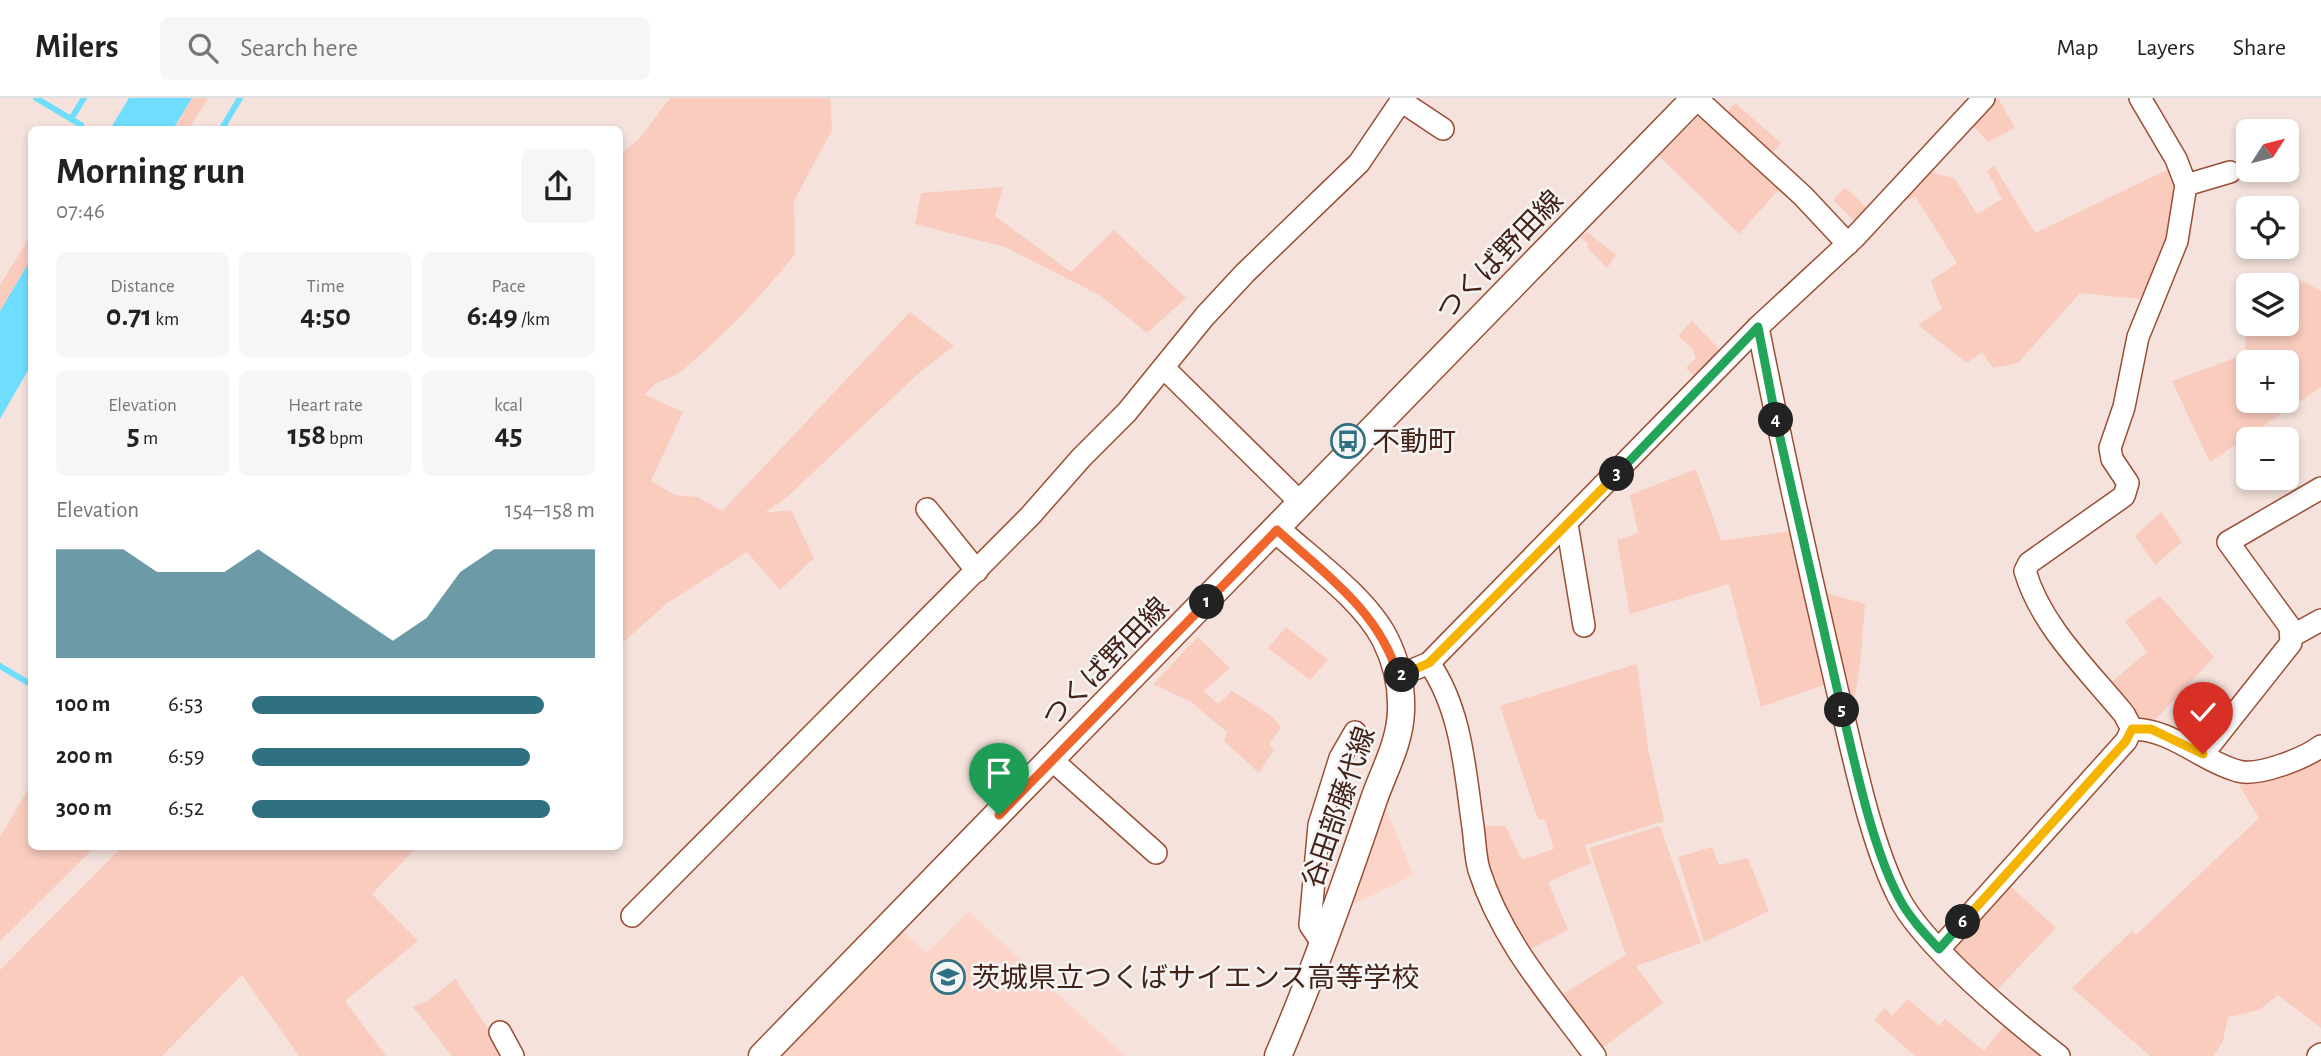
<!DOCTYPE html>
<meta charset="utf-8">
<style>
:root{--surface:#fff;--page:#f6f6f6;--text:#222;--muted:#767676;--line:#e0e0e0;--accent:#2f7183}
body{margin:0;font-family:"Alegreya Sans","Noto Sans JP",sans-serif;background:var(--page);color:var(--text);height:100vh;display:flex;flex-direction:column;font-size:26px;white-space:nowrap}
*{box-sizing:border-box;margin:0}
p{font-size:23px;color:var(--muted)}
.icon{flex:none;width:38px;height:38px;fill:none;stroke:currentColor;stroke-width:2;stroke-linecap:round;stroke-linejoin:round}
.map{position:relative;flex:1;overflow:hidden}
.side{position:absolute;left:28px;top:28px;width:595px;height:724px;display:flex;flex-direction:column;background:var(--surface);border-radius:10px;box-shadow:0 4px 10px #0003}
.side>*{flex:none}
.needle{width:46px;rotate:54deg}
.buttons{position:absolute;left:2236px;top:21px;display:grid;gap:14px}
.buttons a{display:grid;place-items:center;width:63px;height:63px;border-radius:10px;background:var(--surface);box-shadow:0 4px 10px #0003;font-size:35px}
.pin{position:absolute;display:grid;place-items:center;width:60px;height:60px;color:#fff;margin:-72px -30px;border-radius:50% 50% 50% 0;rotate:-45deg;box-shadow:0 0 7px #0007}
.pin .icon{rotate:45deg}
.km{position:absolute;width:35px;height:35px;margin:-18px;border-radius:50%;background:#222;color:#fff;font-size:19px;line-height:35px;text-align:center}
.round{display:grid;place-items:center;flex:none;width:74px;height:74px;border-radius:10px;background:var(--page)}
.head{display:flex;align-items:center;justify-content:space-between;height:119px;padding:0 28px}
h1{font-size:38px;font-weight:600;line-height:52px}
.metrics{display:grid;grid-template-columns:repeat(3,1fr);gap:10px;height:119px;padding:7px 28px}
.metrics div{display:grid;align-content:center;border-radius:10px;background:var(--page);text-align:center}
.metrics b{font-size:30px;font-weight:600}
.metrics small{font-size:19px;font-weight:400}
.metrics p{font-size:19px}
.chart{height:196px;padding:14px 28px}
.chart p{display:flex;justify-content:space-between}
.chart svg{width:100%;height:126px;margin-top:7px;fill:var(--accent);opacity:.7}
ul{padding:0 28px;list-style:none;font-size:23px}
li{display:grid;grid-template-columns:112px 84px 1fr;align-items:center;height:52px}
li i{height:18px;border-radius:9px;background:var(--accent)}
header{display:flex;align-items:center;gap:42px;box-sizing:border-box;height:98px;padding:0 35px;background:var(--surface);border-bottom:2px solid var(--line)}
header strong{font-size:33px}
nav{display:flex;gap:38px;margin-inline-start:auto;font-size:24px}
.search{width:490px;height:63px;background:var(--page);display:flex;align-items:center;gap:18px;box-sizing:border-box;padding:0 24px;border-radius:10px;color:var(--muted);font-size:26px}
.map>svg:first-child{display:block}
</style>
<header>
<strong>Milers</strong>
<div class="search"><svg class="icon" aria-label="search" viewBox="0 0 24 24"><circle cx="10" cy="10" r="6"/><path d="M15 15l6 6"/></svg>Search here</div>
<nav><a>Map</a><a>Layers</a><a>Share</a></nav>
</header>
<div class="map">
<svg width="2321" height="958" viewBox="0 0 2321 958">
<rect width="100%" height="100%" fill="#f5e2dc"/>
<!-- built -->
<g fill="#fcd5c8">
<polygon points="1385,708 1413,777 1345,810"/>
<polygon points="969,814 1125,958 777,958 902,833 927,855"/>
</g>
<!-- green -->
<g fill="#f9ccbe" fill-rule="evenodd">
<polygon points="192,0 208,0 189,31 173,32"/>
<path d="M 670,0 L 830,0 L 832,32 L 794,103 L 795,156 C 760,200 727,234 684,271 C 668,285 661,276 645,297 L 683,314 L 651,383 L 675,397 L 697,399 L 722,413 L 910,214 L 954,248 L 920,274 L 786,400 L 764,415 L 791,412 L 814,460 L 780,492 L 747,454 L 666,506 L 620,547 L 620,57 L 640,40 Z"/>
<polygon points="1995,0 1998,0 2015,30 1988,44 1972,26"/>
<polygon points="1735,5 1781,45 1771,56 1725,16"/>
<polygon points="1700,17 1782,88 1739,136 1659,58"/>
<path d="M 1994,68 L 2035,135 L 2171,70 C 2188,115 2163,161 2140,201 L 2080,195 L 2018,265 L 1993,270 L 1982,254 L 1967,265 L 1918,227 L 1942,211 L 1931,183 L 1957,165 L 1915,98 L 1895,109 L 1928,73 L 1955,81 L 1977,116 L 2002,101 L 1987,73 Z"/>
<polygon points="1003,89 995,118 1071,174 1114,132 1186,200 1147,235 1101,198 1005,149 915,126 921,95"/>
<polygon points="1845,89 1870,113 1858,126 1833,102"/>
<polygon points="1587,134 1616,157 1607,170 1587,149 1589,147 1581,139"/>
<polygon points="31,137 31,161 0,213 0,187"/>
<path d="M 2298,181 L 2321,193 L 2321,289 L 2210,364 L 2172,283 L 2246,256 L 2245,229 L 2287,226 ZM 2249,264 L 2287,264 L 2287,303 L 2249,303 Z"/>
<polygon points="1692,223 1717,249 1720,258 1698,282 1686,270 1696,260 1691,249 1678,238"/>
<polygon points="1696,371 1721,443 1791,433 1829,585 1761,609 1729,486 1630,516 1617,442 1638,435 1630,397"/>
<polygon points="2161,414 2182,444 2155,467 2135,438"/>
<polygon points="1823,494 1865,506 1860,568 1852,614"/>
<polygon points="2160,498 2214,559 2153,624 2146,624 2108,587 2147,554 2125,523"/>
<polygon points="1286,529 1328,562 1310,582 1268,550"/>
<polygon points="1198,539 1230,570 1204,593 1218,606 1232,593 1269,616 1281,629 1269,647 1274,651 1259,675 1224,643 1227,634 1191,604 1153,586"/>
<polygon points="1637,566 1648,650 1664,723 1585,747 1591,765 1548,784 1568,832 1523,855 1492,789 1482,734 1485,728 1505,728 1522,762 1554,751 1545,722 1538,721 1500,608"/>
<polygon points="2321,658 2321,930 2278,897 2259,912 2228,919 2223,943 2214,958 2150,958 2072,890 2132,833 2136,837 2259,720 2239,687"/>
<polygon points="31,686 32,749 95,749 0,843 0,739"/>
<polygon points="1660,728 1701,845 1636,868 1663,905 1598,953 1558,899 1626,857 1589,750"/>
<polygon points="122,749 417,749 372,796 418,843 345,903 386,958 299,958 242,877 162,958 0,958 0,872"/>
<polygon points="1712,749 1719,767 1748,760 1769,813 1704,844 1678,759"/>
<polygon points="2009,787 2056,830 1996,893 1950,852"/>
<polygon points="455,881 506,958 452,958 413,909 429,902"/>
<polygon points="1908,901 1939,928 1945,921 1984,953 2007,924 2045,958 1915,958 1874,922 1885,910 1892,918"/>
</g>
<!-- water -->
<g fill="#6fdefe">
<polygon points="129,0 192,0 173,31 110,31"/>
<polygon points="31,161 31,267 0,321 0,213"/>
</g>
<g fill="none" stroke-linecap="round" stroke-linejoin="round">
<!-- stream -->
<g stroke="#6fdefe" stroke-width="6">
<polyline points="36,0 81,27"/>
<polyline points="71,21 84,0"/>
<polyline points="221,32 240,0"/>
<polyline points="0,568 32,587"/>
</g>
<!-- minor casing -->
<g stroke="#9a4e34" stroke-width="24">
<g id="minor">
<polyline points="1696,0 1803,98 1848,146"/>
<polyline points="1401,3 1443,31"/>
<polyline points="2186,87 2230,74"/>
<path d="M 1758,229 C 1782,350 1809,471 1837,591 C 1853,655 1869,740 1898,798 C 1922,847 2014,923 2059,958"/>
<polyline points="1164,270 1302,406"/>
<polyline points="927,411 977,473"/>
<polyline points="1567,426 1584,528"/>
<polyline points="2292,538 2321,522"/>
<path d="M 1429,565 C 1462,612 1465,674 1473,729 C 1475,743 1475,758 1479,772 C 1502,844 1551,898 1595,958"/>
<polyline points="1398,578 1429,565 1758,229 1854,140 1984,0"/>
<path d="M 2132,631 C 2172,631 2201,663 2238,673 C 2258,679 2305,660 2321,648"/>
<polyline points="2203,656 2291,545 2290,529 2228,444 2321,390"/>
<polyline points="1052,662 1156,755"/>
<polyline points="632,818 1031,417 1081,360 1127,314 1205,218 1245,175 1359,65 1403,0"/>
<polyline points="1324,848 1310,827 1319,727 1340,660 1355,634"/>
<path d="M 1939,851 L 2126,643 L 2132,631 L 2124,616 C 2088,572 2041,528 2025,473 L 2029,465 L 2124,398 L 2128,385 L 2112,361 L 2110,350 L 2124,309 L 2138,239 L 2177,143 L 2186,87 L 2176,61 L 2140,0"/>
<polyline points="500,934 513,958"/>
<polyline points="2318,958 2321,956"/>
</g>
</g>
<!-- major casing -->
<g stroke="#9a4e34" stroke-width="29">
<g id="major">
<path d="M 1277,432 C 1311,463 1364,500 1385,541 C 1396,563 1402,588 1401,613 C 1400,646 1383,674 1373,704 C 1344,790 1314,874 1278,958"/>
<polyline points="762,958 1695,0"/>
</g>
</g>
<!-- minor -->
<use href="#minor" stroke="#fff" stroke-width="21"/>
<!-- major -->
<use href="#major" stroke="#fff" stroke-width="26"/>
</g>
<g fill="none" stroke-linecap="round" stroke-linejoin="round">
<!-- split-1 casing -->
<g stroke="#fff" stroke-width="14">
<polyline id="split-1" points="999,717 1207,504"/>
</g>
<!-- split-2 casing -->
<g stroke="#fff" stroke-width="14">
<path id="split-2" d="M 1207,504 L 1277,432 C 1325,476 1380,514 1398,578 L 1402,577"/>
</g>
<!-- split-3 casing -->
<g stroke="#fff" stroke-width="14">
<polyline id="split-3" points="1402,577 1429,565 1617,376"/>
</g>
<!-- split-4 casing -->
<g stroke="#fff" stroke-width="14">
<polyline id="split-4" points="1617,376 1758,229 1776,322"/>
</g>
<!-- split-5 casing -->
<g stroke="#fff" stroke-width="14">
<polyline id="split-5" points="1776,322 1842,612"/>
</g>
<!-- split-6 casing -->
<g stroke="#fff" stroke-width="14">
<path id="split-6" d="M 1842,612 C 1856,669 1872,749 1899,800 C 1909,819 1924,835 1939,851 L 1963,824"/>
</g>
<!-- split-7 casing -->
<g stroke="#fff" stroke-width="14">
<polyline id="split-7" points="1963,824 2126,643 2132,631 2151,631 2203,656"/>
</g>
<!-- split-1 -->
<use href="#split-1" stroke="#f0652b" stroke-width="9"/>
<!-- split-2 -->
<use href="#split-2" stroke="#f0652b" stroke-width="9"/>
<!-- split-3 -->
<use href="#split-3" stroke="#f5b400" stroke-width="9"/>
<!-- split-4 -->
<use href="#split-4" stroke="#22a559" stroke-width="9"/>
<!-- split-5 -->
<use href="#split-5" stroke="#22a559" stroke-width="9"/>
<!-- split-6 -->
<use href="#split-6" stroke="#22a559" stroke-width="9"/>
<!-- split-7 -->
<use href="#split-7" stroke="#f5b400" stroke-width="9"/>
</g>
<!-- icons -->
<defs>
<g id="bus-ring" transform="scale(1.75)"><circle r="9.5" fill="#f4f4f4" stroke="#2f7183" stroke-width="1.5"/><path d="M-5-6H5V4H4V6H2V4H-2V6H-4V4H-5ZM-3.5-4V0h7V-4ZM-3.5 1.2v1.5H-2V1.2ZM2 1.2v1.5H3.5V1.2Z" fill="#2f7183"/></g>
<g id="school-ring" transform="scale(1.75)"><circle r="9.5" fill="#f4f4f4" stroke="#2f7183" stroke-width="1.5"/><path d="M0-5L7-2L0 1L-7-2ZM-4 1L0 2.5L4 1V4Q0 6-4 4Z" fill="#2f7183"/></g>
</defs>
<g fill-rule="evenodd">
<use href="#bus-ring" x="1348" y="343"/>
<use href="#school-ring" x="948" y="879"/>
</g>
<g text-anchor="middle" stroke-width="5" stroke-linejoin="round" paint-order="stroke">
<!-- street labels -->
<g font-size="28" fill="#442217" stroke="#f4f4f4">
<text transform="translate(1499 157) rotate(-46)" y="10">つくば野田線</text>
<text transform="translate(1105 564) rotate(-46)" y="10">つくば野田線</text>
<text transform="translate(1338 709) rotate(-71)" y="10">谷田部藤代線</text>
</g>
<!-- poi labels -->
<g font-size="28" fill="#442217" stroke="#f4f4f4" text-anchor="start">
<text x="1372" y="353">不動町</text>
<text x="972" y="889">茨城県立つくばサイエンス高等学校</text>
</g>
</g>
</svg>
<div class="buttons">
<a><svg class="needle" viewBox="-14 -14 28 28"><path d="M0-13l5 13h-10z" fill="#e53935"/><path d="M0 13l5-13h-10z" fill="#767676"/></svg></a>
<a><svg class="icon" aria-label="locate" viewBox="0 0 24 24"><circle cx="12" cy="12" r="6"/><path d="M12 2v4M12 18v4M2 12h4M18 12h4"/></svg></a>
<a><svg class="icon" aria-label="layers" viewBox="0 0 24 24"><path d="M12 4l9 5-9 5-9-5zM3 14l9 5 9-5"/></svg></a>
<a>+</a>
<a>−</a>
</div>
<div class="pin" style="left:999px;top:717px;background:#1e9e55"><svg class="icon" aria-label="arrive" viewBox="0 0 24 24"><path d="M6 21V4h12l-3 4 3 4H6"/></svg></div>
<div class="pin" style="left:2203px;top:656px;background:#d93025"><svg class="icon" aria-label="check" viewBox="0 0 24 24"><path d="M5 12l5 5 9-10"/></svg></div>
<b class="km" style="left:1207px;top:504px">1</b>
<b class="km" style="left:1402px;top:577px">2</b>
<b class="km" style="left:1617px;top:376px">3</b>
<b class="km" style="left:1776px;top:322px">4</b>
<b class="km" style="left:1842px;top:612px">5</b>
<b class="km" style="left:1963px;top:824px">6</b>
<section class="side">
<div class="head"><div><h1>Morning run</h1><p>07:46</p></div><a class="round"><svg class="icon" aria-label="share" viewBox="0 0 24 24"><path d="M12 15V3M7 8l5-5 5 5M5 13v7h14v-7"/></svg></a></div>
<div class="metrics">
<div><p>Distance</p><b>0.71<small> km</small></b></div>
<div><p>Time</p><b>4:50</b></div>
<div><p>Pace</p><b>6:49<small> /km</small></b></div>
</div>
<div class="metrics">
<div><p>Elevation</p><b>5<small> m</small></b></div>
<div><p>Heart rate</p><b>158<small> bpm</small></b></div>
<div><p>kcal</p><b>45</b></div>
</div>
<div class="chart"><p><span>Elevation</span>154–158 m</p>
<svg viewBox="0 0 160 44" preserveAspectRatio="none"><path d="M0 44V6L10 6L20 6L30 14L40 14L50 14L60 6L70 14L80 22L90 30L100 38L110 30L120 14L130 6L140 6L150 6L160 6V44z"/></svg>
</div>
<ul>
<li><b>100 m</b>6:53<i style="width:85%"></i></li>
<li><b>200 m</b>6:59<i style="width:81%"></i></li>
<li><b>300 m</b>6:52<i style="width:87%"></i></li>
</ul>
</section>
</div>
